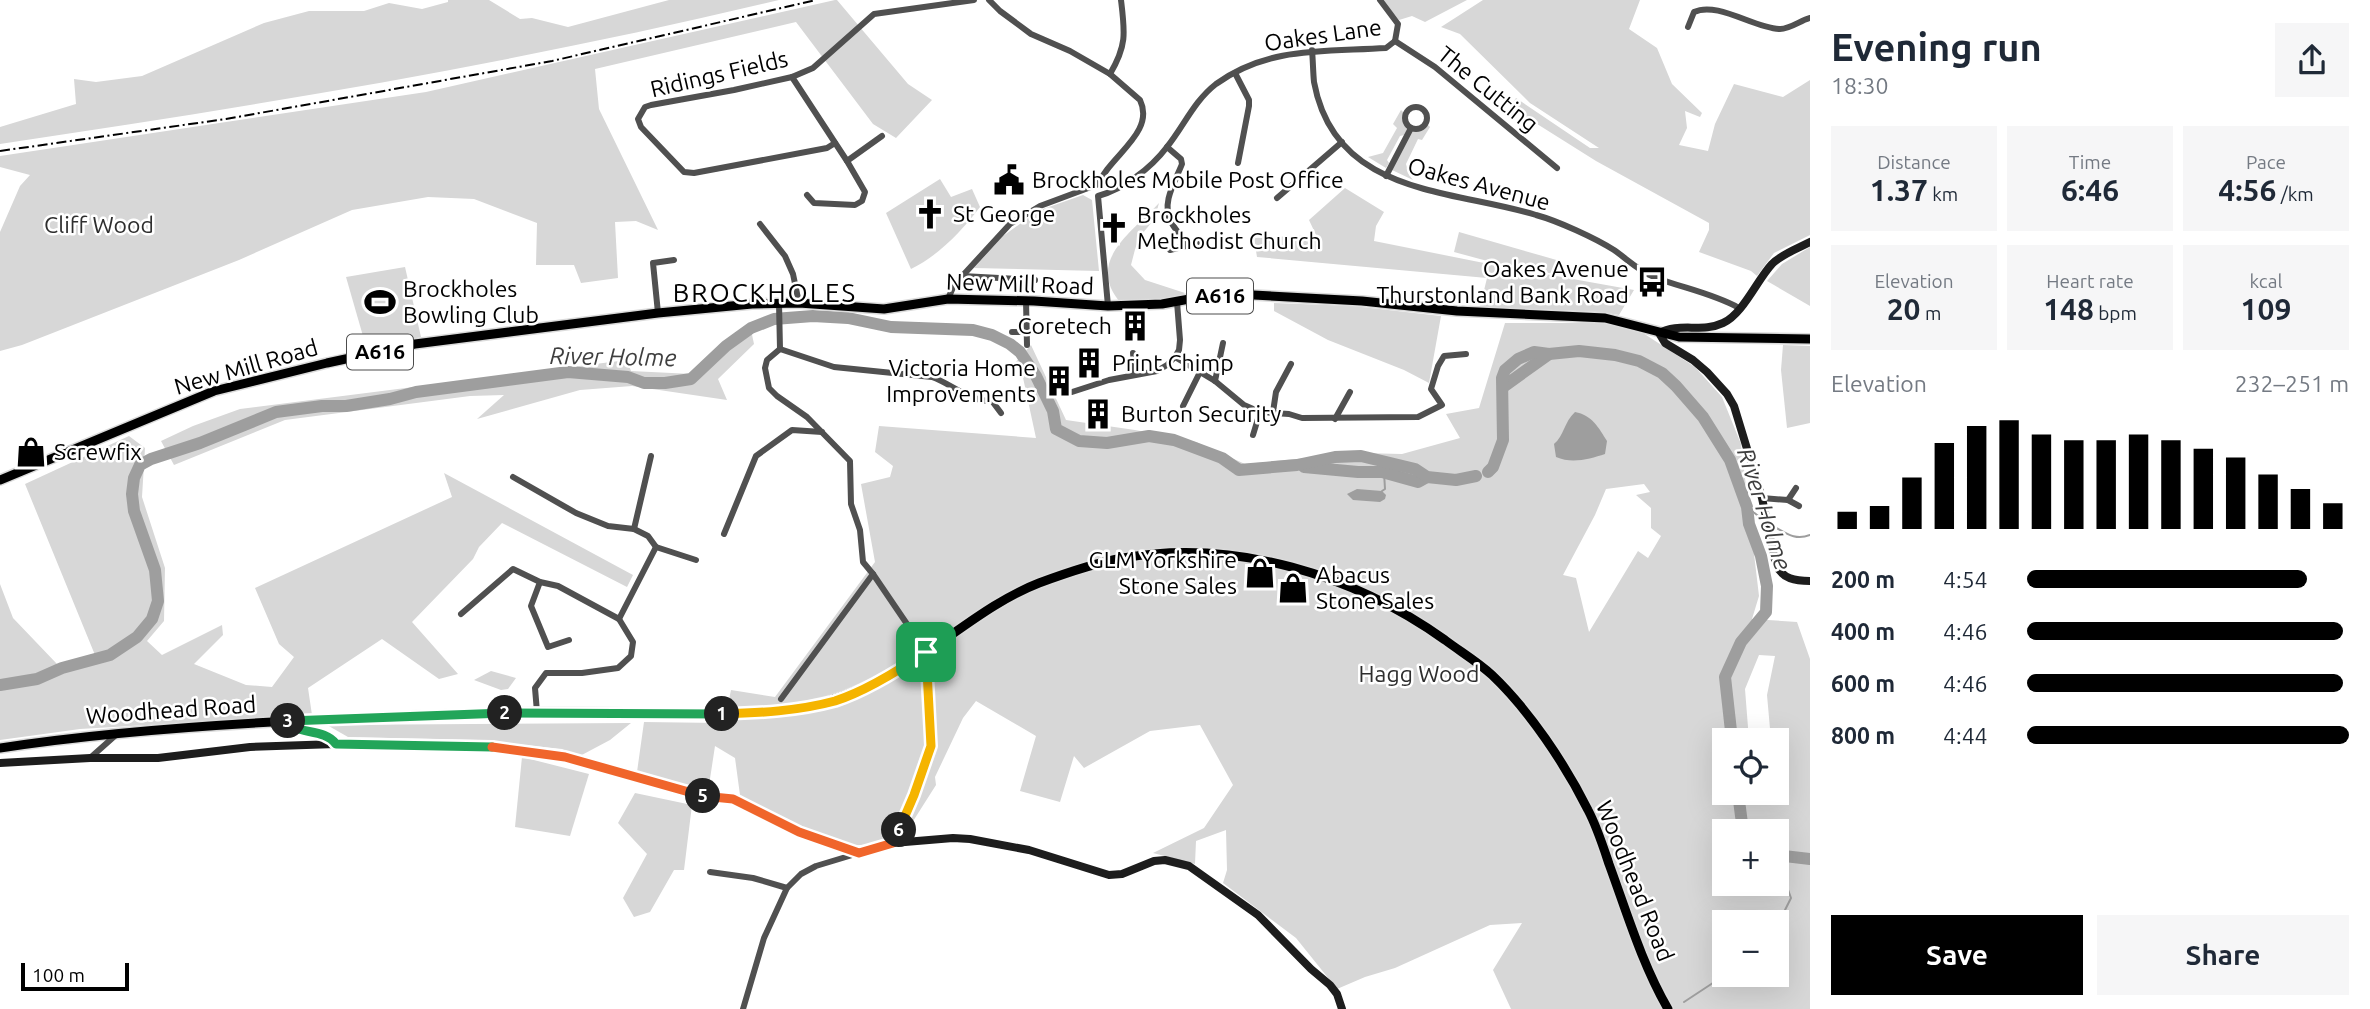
<!DOCTYPE html>
<meta charset="utf-8">
<style>
:root{--surface:#fff;--page:#f6f6f7;--text:#1f2937;--muted:#747a83;--accent:#000}
body{margin:0;font-family:Ubuntu,sans-serif;background:var(--page);color:var(--text);height:100vh;display:flex;flex-direction:column;font-size:26px;white-space:nowrap}
*{box-sizing:border-box;margin:0}
p{font-size:23px;color:var(--muted)}
.icon{flex:none;width:38px;height:38px;fill:none;stroke:currentColor;stroke-width:2;stroke-linecap:round;stroke-linejoin:round}
.map{position:relative;flex:1;overflow:hidden}
.drawer{display:flex;flex-direction:column;background:var(--surface);width:560px}
.drawer>*{flex:none}
.tools{position:absolute;left:1712px;top:728px;display:grid;gap:14px}
.tools a{display:grid;place-items:center;width:77px;height:77px;border-radius:0px;background:var(--surface);box-shadow:0 7px 28px #0002;font-size:35px}
.scale{position:absolute;left:21px;bottom:18px;width:108px;box-sizing:border-box;padding-left:7px;border:4px solid #000;border-top:0;font-size:19px;line-height:24px;white-space:nowrap;color:#000;-webkit-text-stroke:5px #fff;paint-order:stroke}
.pin{position:absolute;display:grid;place-items:center;width:60px;height:60px;color:#fff;margin:-30px;border-radius:14px;box-shadow:0 4px 10px #0006}
.km{position:absolute;width:35px;height:35px;margin:-18px;border-radius:50%;background:#222;color:#fff;font-size:19px;line-height:35px;text-align:center}
.round{display:grid;place-items:center;flex:none;width:74px;height:74px;border-radius:0px;background:var(--page)}
.head{display:flex;align-items:center;justify-content:space-between;height:119px;padding:0 21px}
h1{font-size:38px;font-weight:700;line-height:52px}
.figures{display:grid;grid-template-columns:repeat(3,1fr);gap:10px;height:119px;padding:7px 21px}
.figures div{display:grid;align-content:center;border-radius:0px;background:var(--page);text-align:center}
.figures b{font-size:30px;font-weight:700}
.figures small{font-size:19px;font-weight:400}
.figures p{font-size:19px}
.chart{height:196px;padding:14px 21px}
.chart p{display:flex;justify-content:space-between}
.chart svg{width:100%;height:126px;margin-top:7px;stroke:var(--accent);stroke-width:6}
.primary-button{display:flex;gap:14px;margin-top:auto;padding:14px 21px}
.primary-button a{flex:1;height:80px;border-radius:0px;background:var(--accent);color:#fff;font-size:28px;font-weight:700;line-height:80px;text-align:center}
.primary-button a+a{background:var(--page);color:var(--text)}
ul{padding:0 21px;list-style:none;font-size:23px}
li{display:grid;grid-template-columns:112px 84px 1fr;align-items:center;height:52px}
li i{height:18px;border-radius:9px;background:var(--accent)}
main{display:flex;flex:1;min-height:0}
.map>svg:first-child{display:block}
</style>
<main>
<div class="map">
<svg width="1810" height="1009" viewBox="0 0 1810 1009">
<rect width="100%" height="100%" fill="#fff"/>
<!-- green -->
<g fill="#d7d7d7" fill-rule="evenodd">
<path d="M 448,0 L 489,0 L 520,19 L 532,18 L 568,27 L 669,0 L 779,0 C 522,62 262,105 0,144 L 0,127 L 76,104 L 74,79 L 96,82 L 142,76 L 264,23 L 309,11 L 364,11 L 389,3 L 422,9 L 448,2 Z"/>
<polygon points="835,0 837,0 908,84 932,100 896,138 873,124 796,22 595,69 599,109 658,230 636,221 615,222 618,278 581,283 574,265 536,265 537,223 474,199 428,197 352,210 239,260 22,345 0,351 0,232 20,186 30,175 0,167 0,156 426,92"/>
<polygon points="1382,0 1467,0 1425,22 1412,16 1399,20"/>
<polygon points="1483,0 1640,0 1629,29 1657,48 1672,84 1702,113 1700,117 1685,111 1687,128 1679,145 1708,151 1715,124 1734,84 1783,97 1810,80 1810,235 1774,253 1757,276 1751,271 1699,252 1709,230 1709,223 1596,161 1510,107 1516,98 1590,148 1599,148 1530,103 1460,34 1441,27"/>
<polygon points="1401,110 1403,112 1402,120 1407,129 1404,135 1400,136 1387,160 1389,163 1386,168 1368,157 1383,153 1397,128 1393,124"/>
<polygon points="1428,125 1430,127 1422,140 1418,139 1406,164 1409,175 1413,180 1392,170 1411,131 1420,131"/>
<path d="M 940,179 L 951,197 L 972,189 L 980,207 C 962,231 938,256 911,269 L 886,213 Z"/>
<polygon points="1345,188 1384,212 1376,226 1374,241 1489,264 1634,290 1619,315 1601,312 1480,307 1487,278 1257,257 1254,238 1316,235 1309,220"/>
<polygon points="1083,195 1092,200 1099,271 974,268 1003,236 1035,213 1040,216 1043,209"/>
<path d="M 1159,203 C 1154,222 1154,219 1143,233 C 1136,242 1134,254 1131,265 L 1145,280 L 1185,293 L 1174,299 L 1121,303 C 1084,261 1134,231 1159,203 Z"/>
<polygon points="1459,232 1560,261 1554,274 1491,262 1454,252"/>
<polygon points="1810,247 1810,306 1767,281 1782,264"/>
<polygon points="405,267 421,337 367,350 346,277"/>
<polygon points="1274,303 1353,306 1441,316 1429,383 1404,370 1328,340 1274,311"/>
<path d="M 1505,323 L 1604,323 L 1643,333 L 1695,367 L 1722,397 L 1741,444 L 1759,596 L 1752,619 L 1797,622 L 1810,659 L 1810,1009 L 1511,1009 L 1493,970 L 1522,923 L 1490,925 L 1395,968 L 1365,977 L 1337,989 L 1296,938 L 1223,883 L 1227,870 L 1226,830 L 1196,841 L 1195,864 L 1153,853 L 1204,828 L 1233,785 L 1200,725 L 1150,731 L 1084,768 L 1074,756 L 1060,802 L 1020,791 L 1036,736 L 976,701 L 963,718 L 935,777 L 936,785 L 903,837 C 889,840 874,845 860,845 C 822,848 772,813 740,795 L 735,758 L 715,746 L 708,792 L 694,791 L 637,772 L 644,722 L 719,723 L 727,709 L 731,690 L 775,697 L 875,562 L 861,484 L 890,477 L 893,466 L 875,452 L 879,426 L 1036,438 L 1022,373 L 1014,364 L 1031,345 L 1066,420 L 1135,430 L 1196,442 L 1245,464 L 1360,453 L 1402,454 L 1460,438 L 1446,414 L 1479,408 ZM 1644,484 L 1650,492 L 1636,495 L 1651,508 L 1651,528 L 1661,536 L 1648,558 L 1638,551 L 1589,632 L 1576,578 L 1563,575 L 1595,515 L 1606,489 ZM 1759,655 L 1775,656 L 1767,695 L 1771,740 L 1776,740 L 1776,793 L 1724,793 L 1724,740 L 1749,740 L 1745,689 ZM 1724,831 L 1776,831 L 1776,884 L 1724,884 ZM 1724,922 L 1776,922 L 1776,975 L 1724,975 Z"/>
<polygon points="751,330 754,344 718,379 727,400 632,386 580,390 477,419 504,395 470,396 285,420 174,465 161,441 193,426 240,409 627,360 631,371 692,374"/>
<polygon points="1783,345 1810,346 1810,423 1787,428 1781,370"/>
<polygon points="129,436 145,448 142,497 165,568 164,621 147,641 162,655 222,625 223,635 194,664 246,685 272,687 294,657 279,644 255,588 452,497 444,473 633,575 627,587 502,523 479,547 473,559 412,622 458,674 439,679 382,639 308,688 312,715 80,729 0,740 0,584 13,618 57,664 95,655 25,484"/>
<polygon points="491,671 516,678 508,689 501,690 474,680"/>
<polygon points="631,723 610,740 578,757 562,749 478,740 348,737 327,725"/>
<polygon points="522,757 589,774 570,836 515,827"/>
<polygon points="635,793 692,805 684,870 674,870 650,912 634,917 623,898 647,854 618,823"/>
</g>
<!-- water -->
<g fill="#9e9e9e">
<path d="M 1575,412 C 1592,415 1599,428 1607,441 L 1605,454 C 1590,459 1572,464 1556,457 L 1554,444 C 1564,436 1564,422 1575,412 Z"/>
<polygon points="1357,489 1382,491 1386,495 1385,499 1380,502 1353,500 1347,494"/>
</g>
<g fill="none" stroke-linecap="round" stroke-linejoin="round">
<!-- stream -->
<g stroke="#9e9e9e" stroke-width="2">
<polyline points="1382,491 1385,489 1384,472"/>
<polyline points="1747,507 1762,519"/>
<path d="M 1773,526 C 1786,533 1795,541 1810,535"/>
<polyline points="1776,860 1788,864 1786,884 1791,898 1777,926 1779,940 1776,941"/>
<polyline points="1684,1002 1725,975"/>
</g>
<!-- river -->
<g stroke="#9e9e9e" stroke-width="12">
<polyline points="1503,387 1549,354"/>
<polyline points="1304,467 1358,472 1382,472 1418,482 1427,477"/>
<polyline points="1488,472 1493,467 1503,440 1502,378 1505,370 1518,359 1534,352 1549,354 1579,351 1615,355 1639,361 1662,373 1676,386 1703,417 1730,460 1747,507 1749,524 1761,556 1767,586 1766,612 1741,642 1725,677 1732,740"/>
<polyline points="0,685 37,679 62,668 110,655 137,637 152,619 158,601 155,570 134,511 132,494 134,478 140,465 151,459 200,443 276,412 322,406 346,406 390,399 416,392 568,372 628,377 644,383 665,383 691,379 726,346 751,328 774,319 813,316 848,318 891,327 973,330 992,335 1010,344 1020,352 1036,376 1053,411 1056,429 1079,441 1107,443 1149,436 1174,440 1222,458 1239,470 1297,465 1335,457 1361,456 1415,469 1427,477 1456,480 1476,476"/>
<polyline points="1738,793 1743,831"/>
<polyline points="1776,855 1810,859"/>
</g>
<!-- primary casing -->
<g stroke="#dbdbdb" stroke-width="12">
<g id="primary">
<polyline points="0,480 214,391 327,363 415,344 658,313 752,304 799,303 884,309 948,299 1034,301 1108,306 1162,304 1195,298 1235,294 1362,301 1457,311 1605,318 1679,337 1810,339"/>
<path d="M 0,748 C 97,733 194,726 291,721 C 373,717 454,714 535,712 C 616,711 698,718 779,711 C 825,706 867,689 906,665 C 951,638 990,602 1039,583 C 1066,573 1094,563 1123,558 C 1235,538 1354,575 1445,640 C 1461,652 1478,662 1492,675 C 1529,710 1565,764 1588,810 C 1597,827 1603,846 1609,864 C 1627,913 1642,964 1668,1009"/>
</g>
</g>
<!-- street -->
<g stroke="#505050" stroke-width="6">
<polyline points="1380,0 1398,24 1395,41"/>
<path d="M 1688,27 L 1694,12 C 1717,1 1754,28 1779,29 C 1789,30 1801,20 1810,18"/>
<polyline points="1395,41 1435,67 1557,168"/>
<path d="M 1312,50 C 1313,61 1313,72 1314,82 C 1335,196 1451,189 1536,215 C 1558,221 1595,238 1614,250 C 1627,259 1639,271 1654,277 C 1682,288 1712,293 1739,308"/>
<polyline points="1235,73 1249,100 1249,106 1238,163"/>
<path d="M 1110,74 C 1127,45 1125,33 1121,0"/>
<polyline points="792,77 847,161 865,192 862,201 855,205 814,203 807,195"/>
<circle cx="1416" cy="118" r="11"/>
<polyline points="835,143 827,148 694,173 684,172 641,127 638,119 645,107 651,105 734,90 792,77 813,68 874,14 974,0"/>
<path d="M 1167,147 L 1181,159 L 1182,164 C 1175,182 1161,203 1171,222 C 1176,231 1183,238 1188,245"/>
<polyline points="847,161 882,136"/>
<polyline points="1386,176 1411,128"/>
<polyline points="1277,198 1342,142"/>
<polyline points="760,224 785,256 793,274 799,303"/>
<polyline points="1170,250 1201,242"/>
<polyline points="962,276 1035,280"/>
<path d="M 948,299 L 954,285 L 1010,224 L 1040,206 L 1099,184 C 1108,157 1156,133 1140,100 L 1110,74 L 1070,51 L 1031,34 L 1000,11 L 989,0"/>
<polyline points="1026,301 1027,345"/>
<polyline points="779,303 780,349 767,360 765,368 769,388 777,396 807,417 850,461 851,504 860,530 863,562 873,574 926,652"/>
<path d="M 1108,306 L 1098,196 C 1124,189 1151,168 1167,147 C 1184,126 1194,101 1216,84 C 1269,46 1325,52 1386,48 L 1395,41"/>
<polyline points="658,313 653,263 674,260"/>
<polyline points="1012,332 1026,332"/>
<path d="M 780,349 L 834,367 L 932,377 C 952,384 970,402 992,401 L 1001,413"/>
<polyline points="1133,353 1135,374"/>
<polyline points="1175,357 1215,381 1244,405 1260,412 1289,414 1302,418 1418,417 1442,405 1431,389 1438,366 1444,356 1466,354"/>
<polyline points="1215,381 1223,343"/>
<polyline points="1072,392 1109,380 1157,371 1167,365 1175,357 1179,350 1180,340 1177,302"/>
<polyline points="1183,406 1200,372"/>
<polyline points="1273,412 1276,392 1291,364"/>
<polyline points="1335,419 1350,392"/>
<polyline points="1253,435 1260,412"/>
<polyline points="513,477 576,513 608,526 634,529 648,536 656,547 696,560"/>
<polyline points="1762,498 1788,500 1796,488"/>
<polyline points="1788,500 1799,506"/>
<polyline points="634,529 651,456"/>
<polyline points="724,534 756,456 792,430 822,432"/>
<polyline points="540,582 531,606 548,647 569,640"/>
<polyline points="461,614 513,569 540,582 558,586 619,619 633,642 631,656 618,668 582,673 546,673 535,688 537,712"/>
<polyline points="619,619 656,547"/>
<polyline points="781,699 873,574"/>
<polyline points="285,722 290,727 331,737 336,744"/>
<polyline points="90,758 117,734"/>
<polyline points="710,872 753,878 787,888"/>
<polyline points="743,1009 764,938 787,888 801,874 816,866 859,853"/>
</g>
<!-- secondary -->
<g stroke="#1d1d1d" stroke-width="8">
<path d="M 1810,242 C 1797,249 1782,254 1772,264 C 1757,280 1743,314 1723,323 C 1702,333 1679,322 1659,333 L 1665,343 L 1693,360 L 1707,372 L 1727,394 L 1734,406 L 1762,498 L 1776,565 C 1783,579 1795,581 1810,581"/>
<polyline points="0,763 90,758 158,758 250,747 336,744 480,745 565,757 694,795 733,798 799,832 859,853 893,843 953,838 970,839 1029,850 1109,875 1122,874 1154,861 1165,860 1189,866 1258,915 1311,969 1330,985 1337,994 1342,1009"/>
<polyline points="893,843 914,795 931,746 926,652"/>
</g>
<!-- primary -->
<use href="#primary" stroke="#000" stroke-width="9"/>
<!-- rail -->
<polyline stroke="#000" stroke-width="2" stroke-dasharray="10 3.5 2 3.5" stroke-linecap="butt" points="0,151 226,119 552,61 816,0"/>
</g>
<g fill="none" stroke-linecap="round" stroke-linejoin="round">
<!-- split-1 casing -->
<g stroke="#fff" stroke-width="14">
<path id="split-1" d="M 722,714 C 759,713 798,711 835,701 C 863,692 901,669 926,652"/>
</g>
<!-- split-2 casing -->
<g stroke="#fff" stroke-width="14">
<polyline id="split-2" points="505,713 722,714"/>
</g>
<!-- split-3 casing -->
<g stroke="#fff" stroke-width="14">
<polyline id="split-3" points="288,721 505,713"/>
</g>
<!-- split-4 casing -->
<g stroke="#fff" stroke-width="14">
<path id="split-4" d="M 288,721 L 285,722 C 299,735 324,728 336,744 L 492,747"/>
</g>
<!-- split-5 casing -->
<g stroke="#fff" stroke-width="14">
<polyline id="split-5" points="492,747 565,757 703,796"/>
</g>
<!-- split-6 casing -->
<g stroke="#fff" stroke-width="14">
<polyline id="split-6" points="703,796 733,799 799,832 859,853 893,843 899,830"/>
</g>
<!-- split-7 casing -->
<g stroke="#fff" stroke-width="14">
<polyline id="split-7" points="899,830 914,795 931,746 926,652"/>
</g>
<!-- split-1 -->
<use href="#split-1" stroke="#f5b400" stroke-width="9"/>
<!-- split-2 -->
<use href="#split-2" stroke="#22a559" stroke-width="9"/>
<!-- split-3 -->
<use href="#split-3" stroke="#22a559" stroke-width="9"/>
<!-- split-4 -->
<use href="#split-4" stroke="#22a559" stroke-width="9"/>
<!-- split-5 -->
<use href="#split-5" stroke="#f0652b" stroke-width="9"/>
<!-- split-6 -->
<use href="#split-6" stroke="#f0652b" stroke-width="9"/>
<!-- split-7 -->
<use href="#split-7" stroke="#f5b400" stroke-width="9"/>
</g>
<!-- icons -->
<defs>
<g id="civic-bare" transform="scale(2.415)"><path d="M-.6-6.5H3V-4.5H.6V-3L4-1V1h2V6H-6V1h2V-1L-.6-3ZM-1.2 2.5V6h2.4V2.5Z" fill="#000" stroke="#fff" stroke-width="2.5" paint-order="stroke"/></g>
<g id="church-bare" transform="scale(2.415)"><path d="M-1.2-6h2.4v3.5h3.3v2.4h-3.3V6h-2.4V-.1h-3.3v-2.4h3.3Z" fill="#000" stroke="#fff" stroke-width="2.5" paint-order="stroke"/></g>
<g id="bus-bare" transform="scale(2.415)"><path d="M-5-6H5V4H4V6H2V4H-2V6H-4V4H-5ZM-3.5-4V0h7V-4ZM-3.5 1.2v1.5H-2V1.2ZM2 1.2v1.5H3.5V1.2Z" fill="#000" stroke="#fff" stroke-width="2.5" paint-order="stroke"/></g>
<g id="stadium-bare" transform="scale(2.415)"><path d="M0-5a6.5 5 0 1 0 0 10a6.5 5 0 1 0 0-10ZM-3.5-1.8h7v3.6h-7Z" fill="#000" stroke="#fff" stroke-width="2.5" paint-order="stroke"/></g>
<g id="building-bare" transform="scale(2.415)"><path d="M-4-6H4V6H1V3H-1V6H-4ZM-2.5-4.3h1.7v1.8h-1.7ZM.8-4.3h1.7v1.8H.8ZM-2.5-1h1.7V.8h-1.7ZM.8-1h1.7V.8H.8Z" fill="#000" stroke="#fff" stroke-width="2.5" paint-order="stroke"/></g>
<g id="shop-bare" transform="scale(2.415)"><path d="M-5-2.5h2.3a2.7 3.5 0 0 1 5.4 0H5L5.5 6h-11ZM-1.5-2.5h3a1.5 2.3 0 0 0-3 0Z" fill="#000" stroke="#fff" stroke-width="2.5" paint-order="stroke"/></g>
</defs>
<g fill-rule="evenodd">
<use href="#civic-bare" x="1009" y="180"/>
<use href="#church-bare" x="930" y="214"/>
<use href="#church-bare" x="1114" y="228"/>
<use href="#bus-bare" x="1652" y="282"/>
<use href="#stadium-bare" x="380" y="302"/>
<use href="#building-bare" x="1135" y="326"/>
<use href="#building-bare" x="1089" y="363"/>
<use href="#building-bare" x="1059" y="381"/>
<use href="#building-bare" x="1098" y="414"/>
<use href="#shop-bare" x="31" y="452"/>
<use href="#shop-bare" x="1260" y="573"/>
<use href="#shop-bare" x="1293" y="588"/>
</g>
<g text-anchor="middle" stroke-width="5" stroke-linejoin="round" paint-order="stroke">
<!-- shield labels -->
<g fill="#fff" stroke="#4c4c4c" stroke-width="2">
<rect x="1187" y="278.5" width="66" height="35" rx="5"/>
<rect x="347" y="334.5" width="66" height="35" rx="5"/>
</g>
<g font-size="21" font-weight="bold" fill="#000">
<text x="1220" y="303">A616</text>
<text x="380" y="359">A616</text>
</g>
<!-- street labels -->
<g font-size="23" fill="#000" stroke="#fff">
<text transform="translate(1323 35) rotate(-8)" y="8">Oakes Lane</text>
<text transform="translate(719 74) rotate(-13)" y="8">Ridings Fields</text>
<text transform="translate(1488 89) rotate(39)" y="8">The Cutting</text>
<text transform="translate(1479 184) rotate(15)" y="8">Oakes Avenue</text>
<text transform="translate(1020 284) rotate(2)" y="8">New Mill Road</text>
<text transform="translate(246 367) rotate(-16)" y="8">New Mill Road</text>
<text transform="translate(171 710) rotate(-4)" y="8">Woodhead Road</text>
<text transform="translate(1635 881) rotate(68)" y="8">Woodhead Road</text>
</g>
<!-- poi labels -->
<g font-size="23" fill="#000" stroke="#fff" text-anchor="start">
<text x="1032" y="188">Brockholes Mobile Post Office</text>
<text x="953" y="222">St George</text>
<text x="1137" y="223">Brockholes<tspan x="1137" dy="26">Methodist Church</tspan></text>
<text x="1629" y="277" text-anchor="end">Oakes Avenue<tspan x="1629" dy="26">Thurstonland Bank Road</tspan></text>
<text x="403" y="297">Brockholes<tspan x="403" dy="26">Bowling Club</tspan></text>
<text x="1112" y="334" text-anchor="end">Coretech</text>
<text x="1112" y="371">Print Chimp</text>
<text x="1036" y="376" text-anchor="end">Victoria Home<tspan x="1036" dy="26">Improvements</tspan></text>
<text x="1121" y="422">Burton Security</text>
<text x="54" y="460">Screwfix</text>
<text x="1237" y="568" text-anchor="end">GLM Yorkshire<tspan x="1237" dy="26">Stone Sales</tspan></text>
<text x="1316" y="583">Abacus<tspan x="1316" dy="26">Stone Sales</tspan></text>
</g>
<!-- park labels -->
<g font-size="23" fill="#2e2e2e" stroke="#fff">
<text x="99" y="233">Cliff Wood</text>
<text x="1419" y="682">Hagg Wood</text>
</g>
<!-- water labels -->
<g font-size="24" font-style="italic" fill="#3f3f3f" stroke="#fff">
<text transform="translate(613 357) rotate(1)" y="8">River Holme</text>
<text transform="translate(1764 509) rotate(72)" y="8">River Holme</text>
</g>
<!-- quarter labels -->
<g font-size="26" letter-spacing="2" fill="#000" stroke="#fff">
<text x="765" y="302">BROCKHOLES</text>
</g>
</g>
</svg>
<div class="tools">
<a><svg class="icon" aria-label="locate" viewBox="0 0 24 24"><circle cx="12" cy="12" r="6"/><path d="M12 2v4M12 18v4M2 12h4M18 12h4"/></svg></a>
<a>+</a>
<a>−</a>
</div>
<div class="scale">100 m</div>
<div class="pin" style="left:926px;top:652px;background:#1e9e55"><svg class="icon" aria-label="arrive" viewBox="0 0 24 24"><path d="M6 21V4h12l-3 4 3 4H6"/></svg></div>
<b class="km" style="left:722px;top:714px">1</b>
<b class="km" style="left:505px;top:713px">2</b>
<b class="km" style="left:288px;top:721px">3</b>
<b class="km" style="left:703px;top:796px">5</b>
<b class="km" style="left:899px;top:830px">6</b>
</div>
<section class="drawer">
<div class="head"><div><h1>Evening run</h1><p>18:30</p></div><a class="round"><svg class="icon" aria-label="share" viewBox="0 0 24 24"><path d="M12 15V3M7 8l5-5 5 5M5 13v7h14v-7"/></svg></a></div>
<div class="figures">
<div><p>Distance</p><b>1.37<small> km</small></b></div>
<div><p>Time</p><b>6:46</b></div>
<div><p>Pace</p><b>4:56<small> /km</small></b></div>
</div>
<div class="figures">
<div><p>Elevation</p><b>20<small> m</small></b></div>
<div><p>Heart rate</p><b>148<small> bpm</small></b></div>
<div><p>kcal</p><b>109</b></div>
</div>
<div class="chart"><p><span>Elevation</span>232–251 m</p>
<svg viewBox="0 0 160 44" preserveAspectRatio="none"><path d="M5 44V38M15 44V36M25 44V26M35 44V14M45 44V8M55 44V6M65 44V11M75 44V13M85 44V13M95 44V11M105 44V13M115 44V16M125 44V19M135 44V25M145 44V30M155 44V35"/></svg>
</div>
<ul>
<li><b>200 m</b>4:54<i style="width:87%"></i></li>
<li><b>400 m</b>4:46<i style="width:98%"></i></li>
<li><b>600 m</b>4:46<i style="width:98%"></i></li>
<li><b>800 m</b>4:44<i style="width:100%"></i></li>
</ul>
<div class="primary-button"><a>Save</a><a>Share</a></div>
</section>
</main>
